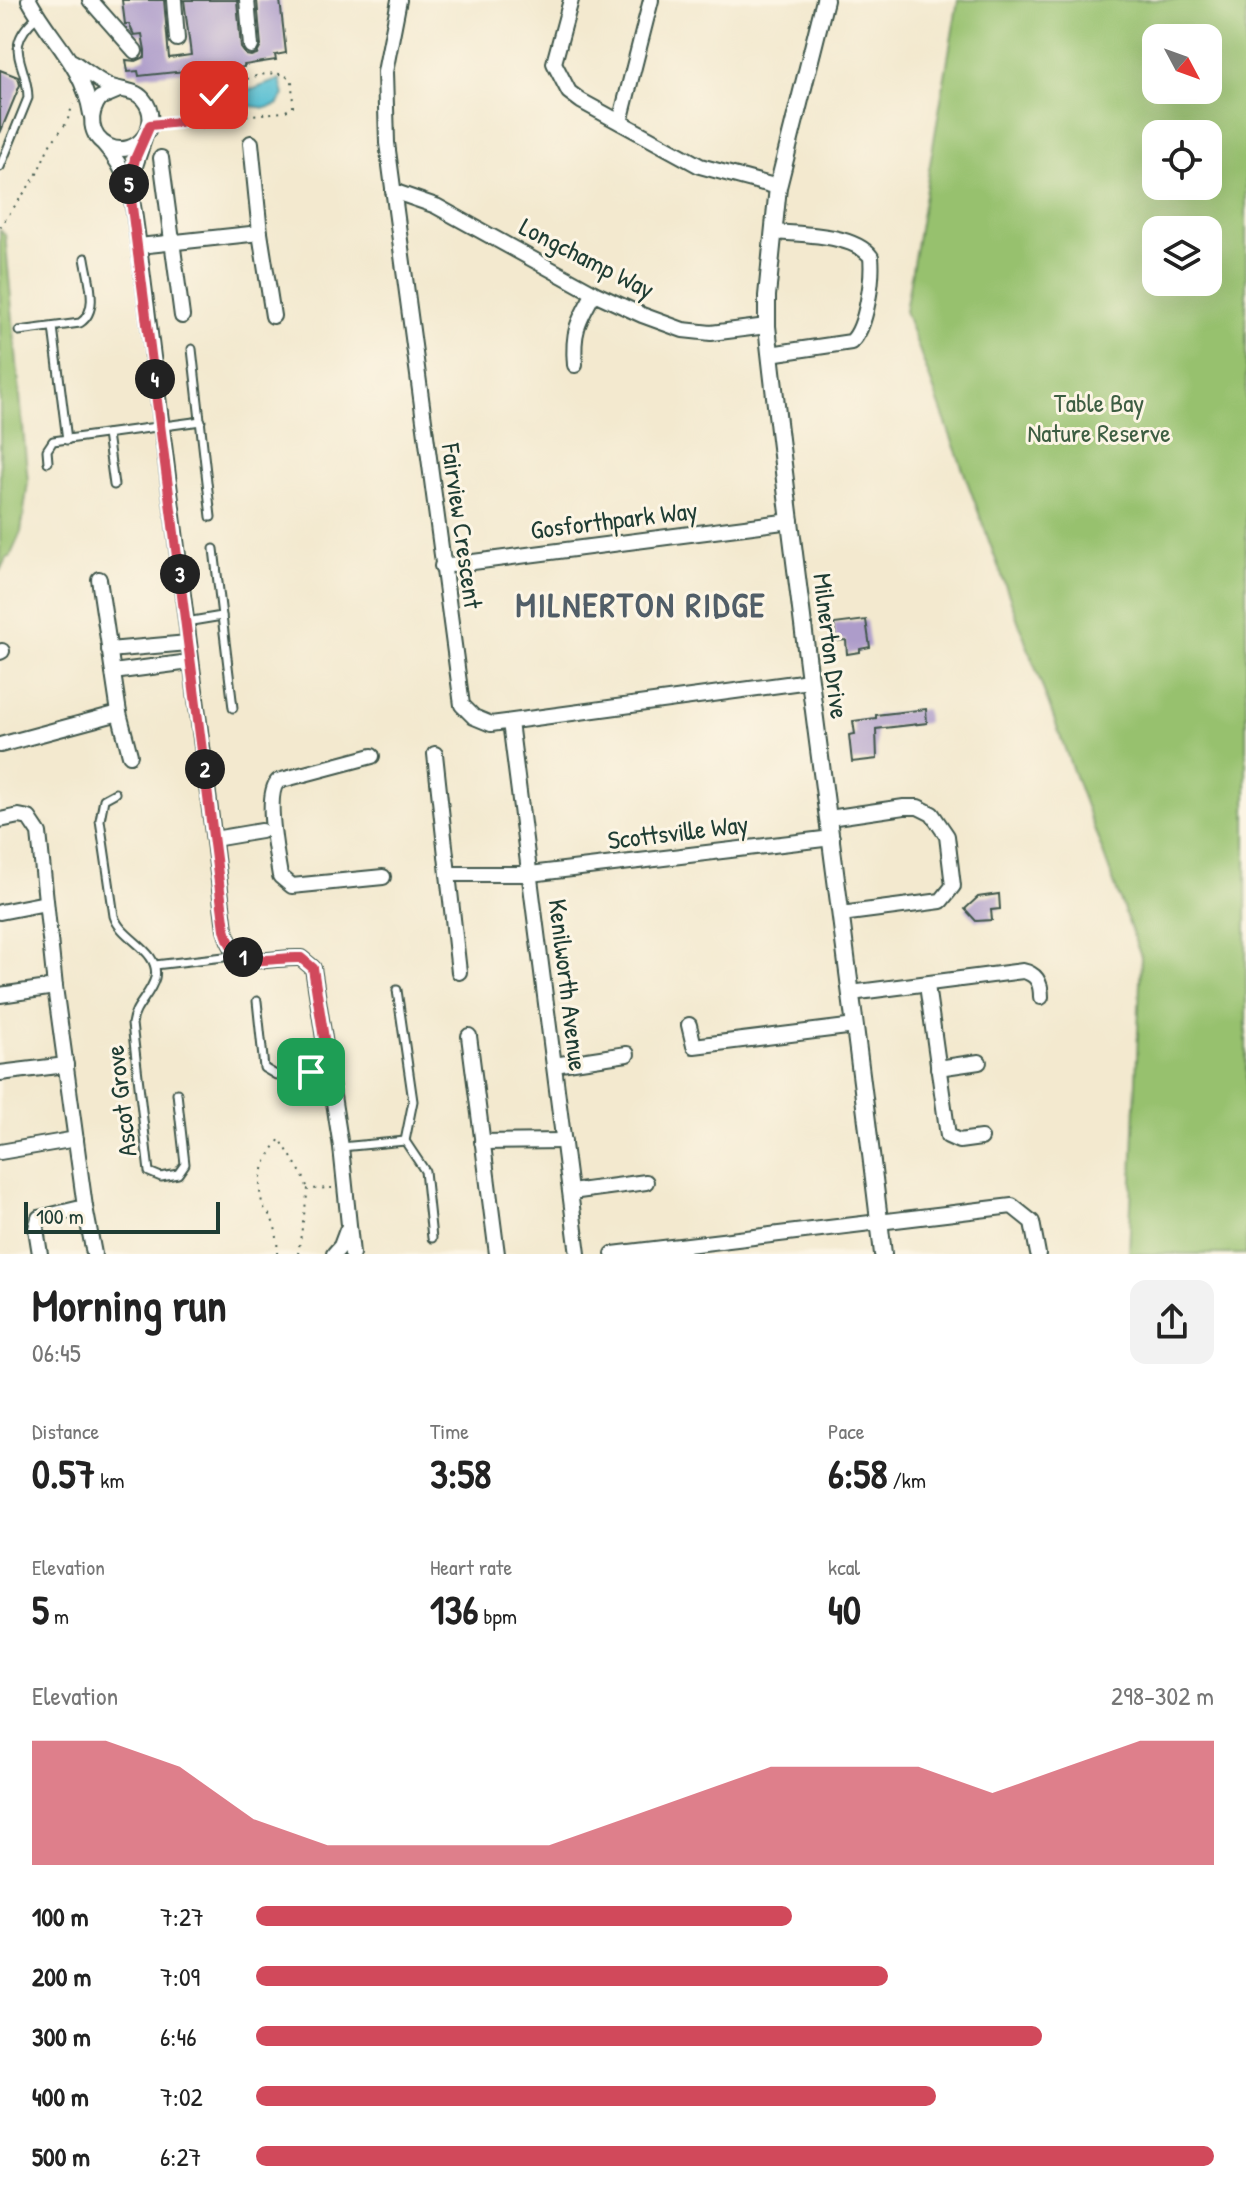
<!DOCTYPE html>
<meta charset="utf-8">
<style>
:root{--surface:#fff;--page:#f2f2f2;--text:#222;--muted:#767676;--accent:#d1495b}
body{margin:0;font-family:"Patrick Hand",sans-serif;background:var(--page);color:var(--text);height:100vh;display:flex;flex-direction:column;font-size:30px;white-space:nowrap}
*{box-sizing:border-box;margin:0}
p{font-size:26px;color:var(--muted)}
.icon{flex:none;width:44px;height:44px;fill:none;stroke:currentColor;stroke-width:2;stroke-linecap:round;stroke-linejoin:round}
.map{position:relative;height:1254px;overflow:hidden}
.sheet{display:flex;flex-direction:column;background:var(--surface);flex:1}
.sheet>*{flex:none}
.needle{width:52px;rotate:131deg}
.controls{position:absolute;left:1142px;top:24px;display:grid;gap:16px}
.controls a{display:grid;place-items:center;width:80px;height:80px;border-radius:16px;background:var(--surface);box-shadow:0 8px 32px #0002;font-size:40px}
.scale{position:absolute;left:24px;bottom:20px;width:196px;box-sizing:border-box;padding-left:8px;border:4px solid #1f3d34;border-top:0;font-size:22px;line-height:28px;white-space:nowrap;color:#1f3d34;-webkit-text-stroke:6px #fcf5e5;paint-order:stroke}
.pin{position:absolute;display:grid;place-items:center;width:68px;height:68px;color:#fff;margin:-34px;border-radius:16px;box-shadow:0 4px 12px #0006}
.km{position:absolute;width:40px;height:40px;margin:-20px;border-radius:50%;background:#222;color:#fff;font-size:22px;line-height:40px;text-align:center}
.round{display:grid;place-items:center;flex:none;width:84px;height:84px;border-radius:16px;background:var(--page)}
.head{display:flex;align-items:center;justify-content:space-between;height:136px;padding:0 32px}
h1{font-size:44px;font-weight:700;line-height:60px}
.metrics{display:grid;grid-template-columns:repeat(3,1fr);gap:12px;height:136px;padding:8px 32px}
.metrics div{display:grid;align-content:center}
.metrics b{font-size:40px;font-weight:700}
.metrics small{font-size:22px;font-weight:400}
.metrics p{font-size:22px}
.chart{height:224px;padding:16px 32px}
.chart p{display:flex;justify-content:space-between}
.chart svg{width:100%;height:144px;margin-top:8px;fill:var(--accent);opacity:.7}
ul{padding:0 32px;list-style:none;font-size:26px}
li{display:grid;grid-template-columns:128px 96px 1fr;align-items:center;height:60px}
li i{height:20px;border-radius:10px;background:var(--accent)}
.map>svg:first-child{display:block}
</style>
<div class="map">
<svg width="1246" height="1254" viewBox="0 0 1246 1254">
<rect width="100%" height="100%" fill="#fcf5e5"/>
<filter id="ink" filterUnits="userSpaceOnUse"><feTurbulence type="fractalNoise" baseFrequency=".0125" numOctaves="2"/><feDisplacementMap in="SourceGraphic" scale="16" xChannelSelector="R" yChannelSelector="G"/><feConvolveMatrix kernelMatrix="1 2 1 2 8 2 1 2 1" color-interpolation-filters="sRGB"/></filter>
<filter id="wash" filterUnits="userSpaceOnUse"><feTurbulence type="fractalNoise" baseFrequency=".006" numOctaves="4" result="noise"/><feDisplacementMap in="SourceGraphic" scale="32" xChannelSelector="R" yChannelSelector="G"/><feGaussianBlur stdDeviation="1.8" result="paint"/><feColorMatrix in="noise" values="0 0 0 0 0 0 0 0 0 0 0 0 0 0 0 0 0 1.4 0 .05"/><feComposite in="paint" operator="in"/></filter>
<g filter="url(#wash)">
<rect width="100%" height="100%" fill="#f3e9cf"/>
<!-- green -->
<g fill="#97c16e" stroke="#5b7f51" stroke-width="2" fill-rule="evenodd">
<path d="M 958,0 L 1246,0 L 1246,1254 L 1129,1254 L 1141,957 L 905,311 ZM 1208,38 L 1208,90 L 1156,90 L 1156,38 ZM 1208,134 L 1208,186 L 1156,186 L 1156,134 ZM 1208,230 L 1208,282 L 1156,282 L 1156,230 Z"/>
<polygon points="0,230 5,234 28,482 21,532 10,557 6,558 0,571"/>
</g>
<!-- water -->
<polygon fill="#55bed2" stroke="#3a7e83" stroke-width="2" points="280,79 284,95 277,105 266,108 243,105 226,113 195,115 230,102 241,91 254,89"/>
<g id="blocks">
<!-- building -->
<g fill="#ad9cca">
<polygon points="122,0 164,0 169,58 191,55 184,0 237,0 241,48 246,55 251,56 257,54 261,46 257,0 280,0 286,53 275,55 276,60 244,65 244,67 232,69 231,64 197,67 197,73 186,75 185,71 139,76 138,71 128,72 126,60 136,61 145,57 145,50 142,34 134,35 129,24 125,24"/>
<polygon points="0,70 18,77 20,85 0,133"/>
<polygon points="866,620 870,647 860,649 860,652 847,654 846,640 836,641 834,624"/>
<polygon points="926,709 927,723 876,729 877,759 852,762 849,735 855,734 853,721 876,718 876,715"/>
<polygon points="999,894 1000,909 991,910 992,920 976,921 965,909 978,897"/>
</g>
</g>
</g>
<g filter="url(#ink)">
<use href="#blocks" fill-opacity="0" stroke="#3f574b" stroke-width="2"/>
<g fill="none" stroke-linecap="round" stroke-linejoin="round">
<!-- service casing -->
<g stroke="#3f574b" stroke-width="11">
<g id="service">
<path d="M 0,167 L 28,98 C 28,63 0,48 38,16"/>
<polyline points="53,327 67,440"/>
<path d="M 19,331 L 80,323 C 100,310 88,279 85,258"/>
<polyline points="192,349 211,517"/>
<polyline points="107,434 114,485"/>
<polyline points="48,462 47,450 53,441 201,421"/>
<polyline points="214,549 233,708"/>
<polyline points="186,622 222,616"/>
<path d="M 115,793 L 104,799 L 100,820 L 114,916 C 121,940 161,950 155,978 C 150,996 134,1006 132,1024 L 149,1172 L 161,1177 L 178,1174 L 185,1164 L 177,1093"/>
<polyline points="155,965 224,957 236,953"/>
<polyline points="397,990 413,1101 405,1141 425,1171 432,1238"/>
<polyline points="257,1001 264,1068 276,1075 329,1071"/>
<polyline points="341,1147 405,1141"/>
</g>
</g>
<!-- minor casing -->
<g stroke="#3f574b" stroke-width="18">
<g id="minor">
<path d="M 29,0 C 51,41 83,65 91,114"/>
<polyline points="90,0 135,51"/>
<polyline points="174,0 177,39"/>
<polyline points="247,0 251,46"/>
<polyline points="399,0 385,72 387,143 462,705 474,717 491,724 809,681"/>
<polyline points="571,0 554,63 569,92 581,101 700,166 778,187"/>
<path d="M 73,62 C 85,70 96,80 109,86 C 121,91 134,89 143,99 C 164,123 137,160 108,146 C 89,136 88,114 100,98 L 119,90"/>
<polyline points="620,122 651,0"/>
<polyline points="251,143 260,233 273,316"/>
<path d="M 104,144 C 134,178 132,203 139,246 L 225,929 C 236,975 268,956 301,958 L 313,968 L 341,1147 L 352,1254"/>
<polyline points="161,158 182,316"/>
<polyline points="129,184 144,139"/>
<polyline points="393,191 436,206 594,293 642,315 683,330 711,333 767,326"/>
<polyline points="139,246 260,233"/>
<path d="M 770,354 L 851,342 C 867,328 873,277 871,257 C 854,234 800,234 773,232"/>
<path d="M 575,365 C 572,332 578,321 594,293"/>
<polyline points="442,566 791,521"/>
<polyline points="109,650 188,643"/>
<polyline points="0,652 2,651"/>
<polyline points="113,672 190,662"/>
<polyline points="119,713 130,755"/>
<polyline points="510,722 578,1254"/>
<polyline points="0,745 119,713 99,579"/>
<polyline points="435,754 448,874"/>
<path d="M 372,756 L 278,781 C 264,795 277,856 280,876 L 292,886 L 383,877"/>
<polyline points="829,818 904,807 918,807 932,814 947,836 953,886 941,901 841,914"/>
<polyline points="0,820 19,816 29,818 39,833 55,987 85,1207"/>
<polyline points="214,839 261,831"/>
<polyline points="0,912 46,903"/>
<polyline points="459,972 448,874 530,874 832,838"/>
<polyline points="927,985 948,1136 959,1141 981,1138"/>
<path d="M 851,993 L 1023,971 C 1037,974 1041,983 1041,997"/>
<polyline points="0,995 55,987"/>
<polyline points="689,1025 694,1046 855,1026"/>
<polyline points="469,1036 497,1254"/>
<polyline points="554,1065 627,1054"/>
<polyline points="938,1068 979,1062"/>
<polyline points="0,1073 66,1065"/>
<polyline points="482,1142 564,1141"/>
<polyline points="0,1152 76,1139"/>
<polyline points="571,1192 646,1182"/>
<polyline points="40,1254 36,1229 39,1218 85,1207 94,1254"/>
<polyline points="334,1254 341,1246 347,1230"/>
<polyline points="613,1254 1012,1206 1032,1222 1038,1254"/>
</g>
</g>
<!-- tertiary casing -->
<g stroke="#3f574b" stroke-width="20">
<path id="tertiary" d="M 825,0 L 778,187 L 767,296 L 767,326 C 801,636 847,944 883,1254"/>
</g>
<!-- path -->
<g stroke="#3f574b" stroke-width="2" stroke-dasharray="2 6" stroke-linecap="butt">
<path d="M 164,125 C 181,124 181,114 194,106 C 214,94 273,58 292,81 L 293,107 L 284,112 L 230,117 L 205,129 L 180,122"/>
<polyline points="0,227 36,176 49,146 67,122 73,104"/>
<path d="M 277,1254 C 278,1240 277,1228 270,1216 C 268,1213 264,1209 263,1205 C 254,1181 266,1157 280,1139 L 303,1176 L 308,1189"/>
<polyline points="298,1254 308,1189 332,1188"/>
</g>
<!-- service -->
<use href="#service" stroke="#fff" stroke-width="7"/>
<!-- minor -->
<use href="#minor" stroke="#fff" stroke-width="14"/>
<!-- tertiary -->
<use href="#tertiary" stroke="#fff" stroke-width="16"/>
</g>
</g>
<g fill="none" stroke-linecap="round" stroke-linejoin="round" filter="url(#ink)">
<!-- route casing -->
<g stroke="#fff" stroke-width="16">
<path id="route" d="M 214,95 L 195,106 L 180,122 L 150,125 L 135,159 L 129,184 L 225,929 C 236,975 268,956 301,958 L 313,968 L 329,1071 L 311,1072"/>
</g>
<!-- route -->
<use href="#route" stroke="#d1495b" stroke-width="10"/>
</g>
<g text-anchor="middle" stroke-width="6" stroke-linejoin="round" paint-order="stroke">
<!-- street labels -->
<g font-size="26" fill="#1f3d34" stroke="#fcf5e5">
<text transform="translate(587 258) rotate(27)" y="9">Longchamp Way</text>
<text transform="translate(614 520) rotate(-7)" y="9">Gosforthpark Way</text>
<text transform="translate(462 526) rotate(82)" y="9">Fairview Crescent</text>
<text transform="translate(831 646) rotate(83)" y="9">Milnerton Drive</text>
<text transform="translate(678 832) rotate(-7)" y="9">Scottsville Way</text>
<text transform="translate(568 985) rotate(83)" y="9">Kenilworth Avenue</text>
<text transform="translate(121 1101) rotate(-97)" y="9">Ascot Grove</text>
</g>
<!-- park labels -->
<g font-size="26" fill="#3d5e42" stroke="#fcf5e5">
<text x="1099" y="412">Table Bay<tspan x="1099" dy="30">Nature Reserve</tspan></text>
</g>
<!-- district labels -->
<g font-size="34" font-weight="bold" letter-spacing="2" fill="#515e68" stroke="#fcf5e5">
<text x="641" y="617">MILNERTON RIDGE</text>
</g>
</g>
</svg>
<div class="controls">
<a><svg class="needle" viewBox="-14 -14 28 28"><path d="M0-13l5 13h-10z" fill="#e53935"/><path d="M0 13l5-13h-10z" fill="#767676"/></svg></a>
<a><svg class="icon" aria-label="locate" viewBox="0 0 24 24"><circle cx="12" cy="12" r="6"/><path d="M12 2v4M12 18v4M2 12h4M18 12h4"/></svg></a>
<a><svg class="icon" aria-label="layers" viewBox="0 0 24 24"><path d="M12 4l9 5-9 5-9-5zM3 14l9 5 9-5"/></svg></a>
</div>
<div class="scale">100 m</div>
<div class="pin" style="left:311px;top:1072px;background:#1e9e55"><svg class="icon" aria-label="arrive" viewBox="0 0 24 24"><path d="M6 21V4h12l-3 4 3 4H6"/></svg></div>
<div class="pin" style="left:214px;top:95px;background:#d93025"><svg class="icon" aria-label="check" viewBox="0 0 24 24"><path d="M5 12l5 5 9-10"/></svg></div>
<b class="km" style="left:243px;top:957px">1</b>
<b class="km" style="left:205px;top:769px">2</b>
<b class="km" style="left:180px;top:574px">3</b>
<b class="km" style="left:155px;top:379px">4</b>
<b class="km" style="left:129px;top:184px">5</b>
</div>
<section class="sheet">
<div class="head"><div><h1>Morning run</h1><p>06:45</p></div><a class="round"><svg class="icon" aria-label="share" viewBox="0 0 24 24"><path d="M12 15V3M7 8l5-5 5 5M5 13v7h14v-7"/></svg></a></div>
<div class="metrics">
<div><p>Distance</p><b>0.57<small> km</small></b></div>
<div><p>Time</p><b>3:58</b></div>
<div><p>Pace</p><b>6:58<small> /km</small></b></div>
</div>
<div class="metrics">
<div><p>Elevation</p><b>5<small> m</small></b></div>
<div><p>Heart rate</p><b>136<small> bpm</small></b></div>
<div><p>kcal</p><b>40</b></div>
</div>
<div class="chart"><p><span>Elevation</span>298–302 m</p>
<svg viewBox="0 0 160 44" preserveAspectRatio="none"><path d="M0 44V6L10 6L20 14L30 30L40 38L50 38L60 38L70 38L80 30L90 22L100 14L110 14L120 14L130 22L140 14L150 6L160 6V44z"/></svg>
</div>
<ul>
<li><b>100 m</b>7:27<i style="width:56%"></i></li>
<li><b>200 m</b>7:09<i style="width:66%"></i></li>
<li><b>300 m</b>6:46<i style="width:82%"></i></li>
<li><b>400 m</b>7:02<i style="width:71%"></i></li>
<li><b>500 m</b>6:27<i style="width:100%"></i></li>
</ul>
</section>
